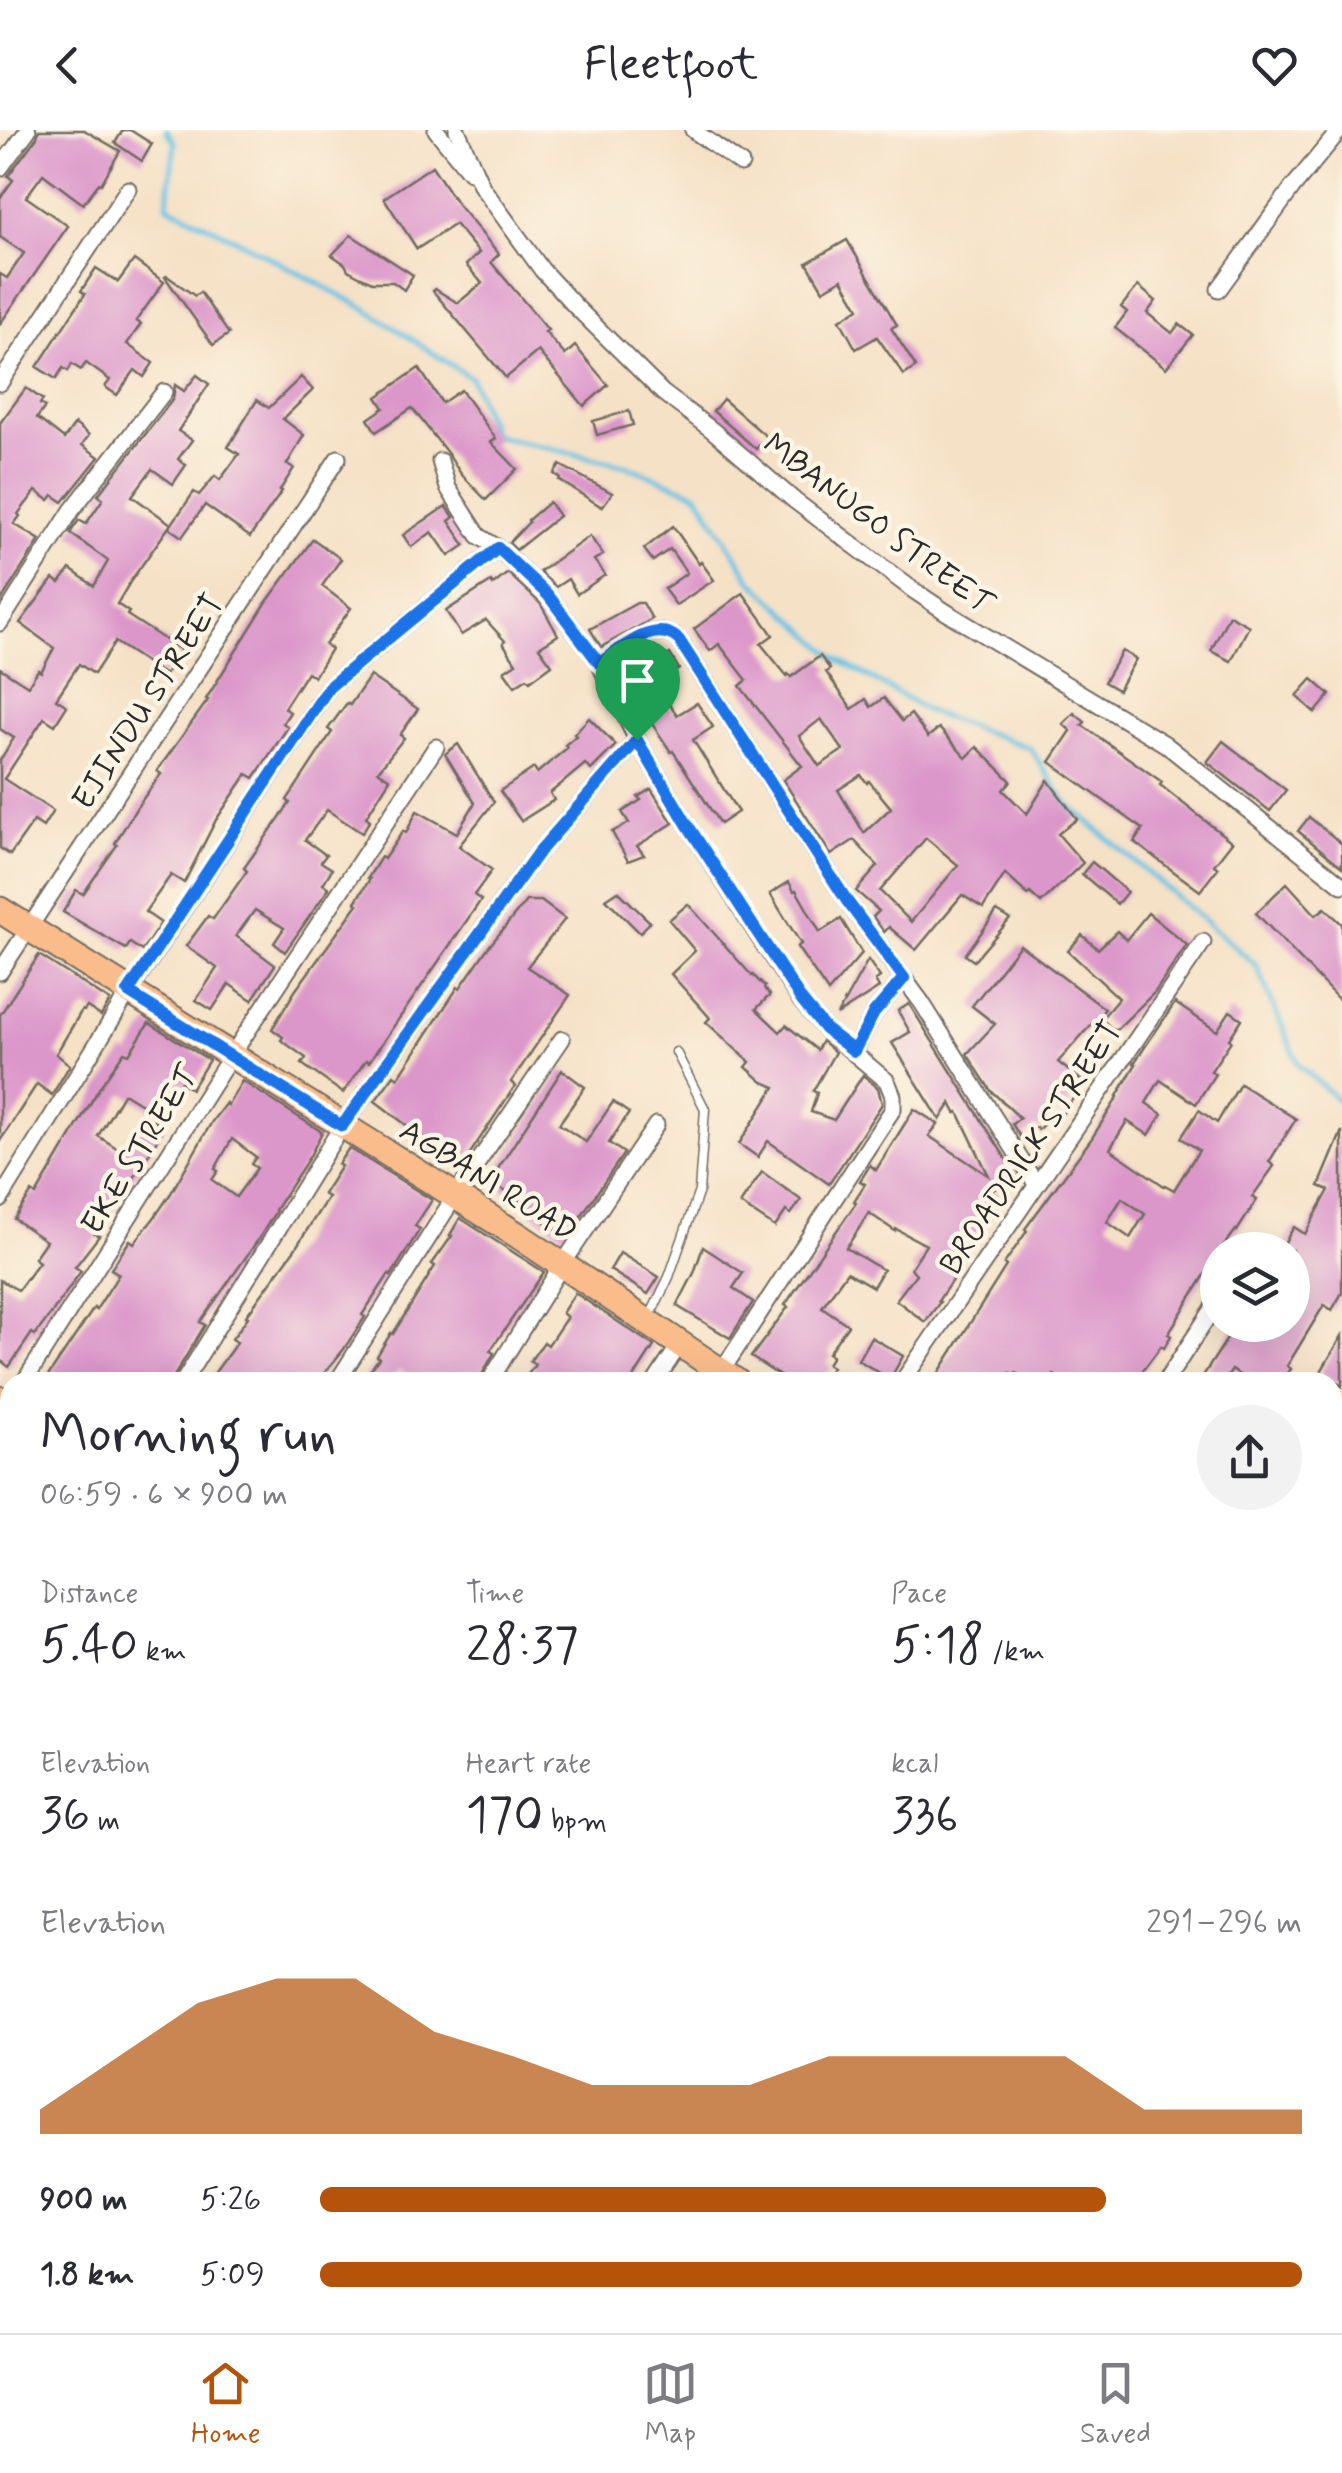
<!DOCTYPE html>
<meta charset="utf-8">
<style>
:root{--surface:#fff;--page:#f2f2f3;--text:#2b2b33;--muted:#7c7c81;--line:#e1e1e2;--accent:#b45309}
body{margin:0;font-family:Mynerve,sans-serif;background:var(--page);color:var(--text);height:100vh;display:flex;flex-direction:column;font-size:38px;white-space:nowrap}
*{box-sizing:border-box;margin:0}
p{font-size:32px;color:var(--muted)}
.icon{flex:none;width:55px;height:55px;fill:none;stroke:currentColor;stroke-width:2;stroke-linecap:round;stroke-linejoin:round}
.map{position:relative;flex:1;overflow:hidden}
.drawer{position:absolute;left:0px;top:1242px;width:1342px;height:962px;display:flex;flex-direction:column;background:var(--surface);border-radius:30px 30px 0 0;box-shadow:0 10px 40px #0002}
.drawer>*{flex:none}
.buttons{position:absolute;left:1200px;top:1102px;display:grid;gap:20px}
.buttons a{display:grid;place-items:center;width:110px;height:110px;border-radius:50%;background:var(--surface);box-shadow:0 10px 40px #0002;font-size:50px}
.pin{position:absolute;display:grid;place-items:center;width:85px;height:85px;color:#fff;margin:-102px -42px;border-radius:50% 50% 50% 0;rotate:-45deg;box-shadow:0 0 10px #0007}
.pin .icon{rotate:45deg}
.round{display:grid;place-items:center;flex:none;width:105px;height:105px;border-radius:52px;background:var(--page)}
.summary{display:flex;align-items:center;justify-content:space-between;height:170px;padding:0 40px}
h1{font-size:55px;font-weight:600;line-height:75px}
.stats{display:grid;grid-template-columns:repeat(3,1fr);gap:15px;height:170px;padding:10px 40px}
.stats div{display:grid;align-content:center}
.stats b{font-size:50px;font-weight:600}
.stats small{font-size:28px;font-weight:400}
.stats p{font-size:28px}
.chart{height:280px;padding:20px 40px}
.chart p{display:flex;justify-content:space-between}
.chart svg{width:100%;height:180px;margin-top:10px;fill:var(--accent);opacity:.7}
ul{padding:0 40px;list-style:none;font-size:32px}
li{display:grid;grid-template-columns:160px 120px 1fr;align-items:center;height:75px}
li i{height:25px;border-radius:12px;background:var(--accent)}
header{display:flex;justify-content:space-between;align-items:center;height:130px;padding:0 40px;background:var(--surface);font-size:45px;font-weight:600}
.tab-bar{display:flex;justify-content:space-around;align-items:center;height:140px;border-top:2px solid var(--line);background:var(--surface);font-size:28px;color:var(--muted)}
.tab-bar a{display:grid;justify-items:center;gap:5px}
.tab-bar .on{color:var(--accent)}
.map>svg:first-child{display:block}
</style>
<header><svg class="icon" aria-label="back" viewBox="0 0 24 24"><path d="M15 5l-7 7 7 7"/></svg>Fleetfoot<svg class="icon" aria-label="heart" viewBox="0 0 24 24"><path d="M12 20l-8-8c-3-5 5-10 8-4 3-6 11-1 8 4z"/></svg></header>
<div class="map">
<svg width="1342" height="2203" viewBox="0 0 1342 2203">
<rect width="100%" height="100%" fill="#fcf5e5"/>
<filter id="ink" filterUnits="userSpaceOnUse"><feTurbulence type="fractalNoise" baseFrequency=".01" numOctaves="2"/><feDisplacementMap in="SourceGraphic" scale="20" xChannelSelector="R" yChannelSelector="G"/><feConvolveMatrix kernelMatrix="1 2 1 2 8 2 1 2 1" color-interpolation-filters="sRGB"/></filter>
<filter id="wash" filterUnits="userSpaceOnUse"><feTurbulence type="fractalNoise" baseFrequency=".0048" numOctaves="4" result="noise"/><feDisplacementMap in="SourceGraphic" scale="40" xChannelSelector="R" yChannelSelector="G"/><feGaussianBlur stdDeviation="2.25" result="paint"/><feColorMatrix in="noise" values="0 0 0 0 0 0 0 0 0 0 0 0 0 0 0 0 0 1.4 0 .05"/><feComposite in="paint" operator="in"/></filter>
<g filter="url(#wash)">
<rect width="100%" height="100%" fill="#f5e1c6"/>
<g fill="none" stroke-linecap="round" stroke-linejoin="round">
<!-- stream -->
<polyline stroke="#66c3e4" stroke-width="5" points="166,0 175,13 167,75 239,111 366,179 471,248 493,305 627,336 698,364 751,450 836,528 929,582 1030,618 1066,673 1256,835 1299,935 1342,974"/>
</g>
<g id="blocks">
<!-- building -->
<g fill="#db96ca" fill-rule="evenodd">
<polygon points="39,0 84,0 120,21 101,54 99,53 83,74 43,44 26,67 68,96 0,194 0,144 7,148 24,123 0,107 0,68 13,50 8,46 37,7"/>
<polygon points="123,0 130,0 152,14 142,31 115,13"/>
<polygon points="432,36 457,74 499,124 491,132 548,200 545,202 565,225 575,216 608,255 584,276 538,221 506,248 433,161 435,159 458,173 482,153 466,135 479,123 455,94 417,119 384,68"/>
<polygon points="351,105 413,145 404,160 393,152 372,152 361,147 348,140 345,134 332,125"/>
<polygon points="847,110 897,195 891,198 916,237 904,245 877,207 856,219 840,190 859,178 842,149 823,160 807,133"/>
<polygon points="134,130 164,152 136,191 141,194 127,214 153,233 144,247 135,240 117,265 105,257 110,250 86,233 81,240 72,234 68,241 63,238 56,249 37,237 85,164 81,161 96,138 118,152"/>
<polygon points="167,146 195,166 200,162 229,204 213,215 165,147"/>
<polygon points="1138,156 1156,171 1147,183 1172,203 1179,194 1193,205 1166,238 1115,198 1127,182 1121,177"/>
<polygon points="419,238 442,273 461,260 496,309 491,312 517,339 486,370 461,344 448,324 412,278 376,302 368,289 384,278 377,267"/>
<polygon points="197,245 209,254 178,301 192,310 178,329 186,335 173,354 152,339 132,366 171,394 130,452 117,474 129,482 127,485 181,520 165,545 115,512 94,544 79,534 56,569 67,576 55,595 44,588 4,649 53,681 43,697 34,691 10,725 0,718 0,630 14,608 0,599 0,538 28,556 38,540 41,542 54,518 20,493 53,449 60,453 70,439 94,456 108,431 70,403 79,390 86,394 103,369 98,365 173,269 175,255 184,261"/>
<polygon points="301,247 313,260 283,289 304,305 287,334 294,338 280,360 282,361 250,407 205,375 182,407 169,398 194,362 199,365 215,346 220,350 239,324 228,317 257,270 269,278"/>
<polygon points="26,258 43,270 40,274 45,277 37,288 64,309 75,294 89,305 82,315 99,327 63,372 53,365 49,370 36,361 18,384 20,386 14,394 40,410 0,472 0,293"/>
<polygon points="723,269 767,307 756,319 713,281"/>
<polygon points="629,281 633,295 597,305 593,291"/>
<polygon points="560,335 612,363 602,377 559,350 560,348 554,344"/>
<polygon points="549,372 559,386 516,420 509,413 529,392 528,390"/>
<polygon points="446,376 454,387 449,391 465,415 449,426 432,402 411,417 403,405"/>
<polygon points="673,396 699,434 701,432 714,450 676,475 664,459 687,443 670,419 653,431 644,419"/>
<polygon points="590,406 603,425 594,430 605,445 592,454 577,464 568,449 556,457 539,442"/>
<polygon points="313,409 341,429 322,456 351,478 325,515 331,519 314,547 307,542 284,578 290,582 283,593 288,597 254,648 247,644 216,690 184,753 171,745 145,782 161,793 142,821 130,813 126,819 63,782 76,760 83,764 117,715 115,713 137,677 161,644 157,641 208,570 206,569 266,473"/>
<polygon points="508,443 540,473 558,505 539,517 552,535 530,551 527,548 515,556 504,541 516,533 503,513 505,511 486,490 461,505 446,481 491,452 493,455"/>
<path d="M 743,463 L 773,505 L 761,514 L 787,546 L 788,544 L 791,547 L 820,526 L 830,539 L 826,542 L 852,579 L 866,569 L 871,577 L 884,568 L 902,591 L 911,584 L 928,607 L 939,598 L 966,628 L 977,617 L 1011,651 L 1003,660 L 1027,684 L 1048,650 L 1077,689 L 1058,704 L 1083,733 L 1041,773 L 1030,763 L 1028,765 L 1005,744 L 983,778 L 962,765 L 916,820 L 889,797 L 884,802 L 873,787 L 879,781 L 856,761 L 878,736 L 854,710 L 831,725 L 783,650 L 802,636 L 740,556 L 747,550 L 719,514 L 710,521 L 694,499 ZM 821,589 L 843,620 L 819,636 L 799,606 ZM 861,645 L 867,653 L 869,651 L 891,678 L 864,703 L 838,660 ZM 926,708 L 958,735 L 911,792 L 880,761 Z"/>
<polygon points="637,473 643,473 652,489 601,517 590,499"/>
<polygon points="1229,485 1249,496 1231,531 1211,521"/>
<polygon points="1122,521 1136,529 1118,560 1104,552"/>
<polygon points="670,524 679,539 656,554 677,585 697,573 713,597 693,610 738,682 720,694 673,621 671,622 617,542 638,528 646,539"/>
<polygon points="370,546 418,579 400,605 404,608 378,641 390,649 366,687 370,690 362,703 327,680 305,710 326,725 321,732 332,739 323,754 329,758 285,822 274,813 284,798 255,780 236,806 275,835 252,870 229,854 212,880 196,870 217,838 186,816 208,786 213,789 247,741 244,738 290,673 287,670 332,602 328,599 347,573 350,575"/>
<polygon points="1312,549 1330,565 1315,583 1297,566"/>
<polygon points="1074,583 1085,592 1082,595 1162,652 1160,655 1232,712 1214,735 1218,738 1200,761 1134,712 1143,699 1050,632 1071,601 1063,594"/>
<polygon points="589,588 616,615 591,640 585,634 566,650 550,663 554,670 521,691 500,661 534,638 537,643 567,618 565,615 576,606 574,604"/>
<polygon points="1223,611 1286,660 1270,681 1207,632"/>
<polygon points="458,614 494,672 459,716 492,740 474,765 481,770 369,932 366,930 343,963 302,934 306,928 281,910 283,907 272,899 295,861 358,774 355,772 370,749 368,748 381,727 384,729 403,701 406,703 417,681 457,703 475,673 445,624"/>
<polygon points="651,659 673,693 637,716 644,725 628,731 612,702 629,693 622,682 641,670 638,667"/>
<polygon points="1309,687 1342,714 1342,737 1298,701"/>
<polygon points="1092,732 1127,762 1117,774 1082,744"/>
<polygon points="789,752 794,761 796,760 820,802 841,789 862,823 828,862 797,817 801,814 770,764"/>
<polygon points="1287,753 1316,785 1325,778 1342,794 1342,873 1256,783"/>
<polygon points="618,761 650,792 640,803 606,769"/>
<polygon points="526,771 541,771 565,789 527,837 570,865 511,952 515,956 461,1037 375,971 394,945 398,948 458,857 460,858 487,819"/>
<polygon points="688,774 752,846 753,845 765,857 764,859 770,865 756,879 780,902 786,895 817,920 822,911 835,922 813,961 817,963 811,982 834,990 863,945 878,958 882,974 829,1054 768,1011 758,1027 739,1014 775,957 763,952 746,937 750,932 706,892 710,888 671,844 695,821 669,790"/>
<polygon points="997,781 1010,789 974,831 965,825"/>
<polygon points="1148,783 1187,815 1155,862 1115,901 1101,889 1119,868 1068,821 1082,805 1098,819 1117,801 1126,810"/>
<polygon points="1020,815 1105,879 1058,932 1084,953 1062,984 1056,980 1038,1000 1036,997 1021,1008 1012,994 1020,988 991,961 967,924 995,894 972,876"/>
<polygon points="39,825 110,871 101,886 87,877 84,881 82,880 56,924 70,935 52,965 37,954 0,1011 0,885"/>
<polygon points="868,830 880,847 875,851 879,858 837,885"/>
<path d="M 1175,873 L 1217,901 L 1230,881 L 1242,889 L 1229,909 L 1231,911 L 1211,941 L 1215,944 L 1196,974 L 1160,950 L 1146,973 L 1162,984 L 1149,1005 L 1127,991 L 1110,1019 L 1164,1056 L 1165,1055 L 1174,1060 L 1199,1020 L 1181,1008 L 1199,980 L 1217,993 L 1240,954 L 1296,989 L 1269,1032 L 1274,1036 L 1252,1067 L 1257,1070 L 1237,1101 L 1236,1100 L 1221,1120 L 1218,1120 L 1210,1137 L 1168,1204 L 1171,1206 L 1164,1218 L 1161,1216 L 1134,1252 L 1066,1252 L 1054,1245 L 1050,1252 L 1030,1252 L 1016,1243 L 1015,1246 L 1010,1243 L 1003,1252 L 933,1252 L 1006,1136 L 1004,1134 L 1027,1101 L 1025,1099 L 1092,1008 L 1118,967 L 1117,966 L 1136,934 L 1134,933 ZM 1122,1068 L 1145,1084 L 1130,1108 L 1107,1092 Z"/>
<polygon points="909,874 1018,1048 990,1061 1003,1069 975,1108 954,1142 956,1144 938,1171 940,1172 925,1192 896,1170 916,1144 911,1138 926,1115 896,1099 895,1101 869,1083 846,1118 883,1140 873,1157 847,1142 822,1177 848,1195 828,1223 832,1226 827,1234 832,1237 821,1252 789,1252 751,1227 788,1177 785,1175 856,1073 854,1071 865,1054 860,1051 870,1035 876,1040 914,979 938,994 929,1006 989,1046 958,982 956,983 951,973 940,990 892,913 910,902 898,881"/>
<polygon points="149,893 209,930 191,959 181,952 172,966 168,964 156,983 125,964 123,964 98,1006 123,1022 145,985 164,997 142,1036 95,1104 99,1106 75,1137 81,1141 56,1177 35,1205 32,1203 9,1237 0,1230 0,1150 18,1160 39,1132 34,1128 46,1111 14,1089 32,1062 36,1065 100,957 124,922 129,924"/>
<polygon points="562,940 585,957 559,994 586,1012 613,972 629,983 609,1013 624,1023 566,1108 529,1080 530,1078 490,1051"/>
<path d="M 242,951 L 322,1002 L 310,1026 L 275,1080 L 276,1081 L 258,1110 L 200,1192 L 205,1195 L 173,1248 L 170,1252 L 44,1252 L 94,1178 L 96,1180 L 119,1144 L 111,1139 L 130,1110 L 134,1113 L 154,1088 L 171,1063 L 213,990 L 226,973 L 228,975 ZM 232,1009 L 256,1027 L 251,1034 L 257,1038 L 236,1067 L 212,1050 L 218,1041 L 215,1039 Z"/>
<polygon points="1342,1001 1342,1163 1332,1180 1324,1175 1287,1236 1291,1239 1281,1252 1250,1252 1232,1240 1224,1252 1199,1252 1236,1195 1292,1195 1292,1120 1280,1120 1294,1097 1305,1104 1329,1060 1319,1056"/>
<polygon points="349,1018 432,1070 415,1096 420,1099 391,1146 389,1144 362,1185 365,1187 344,1219 317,1252 208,1252 237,1212 232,1209 248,1187 246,1186 295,1119 328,1067 323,1064 341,1036 338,1034"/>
<polygon points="762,1042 801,1070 791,1084 786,1081 775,1097 740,1074"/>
<polygon points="460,1088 544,1142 490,1221 494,1223 478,1252 417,1252 399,1240 390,1252 362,1252 379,1228 377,1226 391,1203 393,1204 435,1136 432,1134 452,1106 450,1105"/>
<polygon points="703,1117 743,1143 733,1158 753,1172 730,1208 677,1176 694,1143"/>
<polygon points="620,1123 659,1147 648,1164 610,1140"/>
<polygon points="575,1163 654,1216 631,1252 522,1252 535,1235 530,1231 544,1212 548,1215 567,1187 562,1183"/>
<polygon points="1342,1206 1342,1256 1320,1243"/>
<polygon points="871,1207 903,1226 890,1249 858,1230"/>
</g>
</g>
</g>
<g filter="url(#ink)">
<use href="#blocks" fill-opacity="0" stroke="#726b61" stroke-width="2.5"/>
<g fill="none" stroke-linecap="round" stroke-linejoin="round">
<!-- lane casing -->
<g stroke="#726b61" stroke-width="11">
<polyline id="lane" points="649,1188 669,1147 699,1061 705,979 676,922"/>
</g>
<!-- street casing -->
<g stroke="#726b61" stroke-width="19">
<g id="street">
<polyline points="436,0 470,42"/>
<polyline points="457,0 482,57 542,140 576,177 663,263 712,300 795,371 913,460 946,482 1165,614 1342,755"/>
<polyline points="693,0 741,34"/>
<polyline points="0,38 28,0"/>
<polyline points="1219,159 1293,57 1340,0"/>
<polyline points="0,253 128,59"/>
<polyline points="440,331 448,358 479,406 498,418 548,465 599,533 637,610 687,694 764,815 801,871 825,899 887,951 893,966 893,979 721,1242"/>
<polyline points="0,493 72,380 164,262"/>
<path d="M 599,533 C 620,520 655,487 679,510 L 847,771 L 922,873 L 1036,1054"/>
<polyline points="0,842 338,328"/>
<polyline points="854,921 874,883 904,848"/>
<polyline points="0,1070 129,862 329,557 498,418"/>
<polyline points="24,1252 231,926 436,617"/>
<polyline points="183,1252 342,996 537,724 637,610"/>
<polyline points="337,1252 455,1066 562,909"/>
<polyline points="489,1252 562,1135 656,995"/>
<polyline points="655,1252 680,1214"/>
<polyline points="902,1252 1203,812"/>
<polyline points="1165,1252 1218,1171"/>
<polyline points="1332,1414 1342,1400"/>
<polyline points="0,1536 10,1521"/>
<polyline points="1332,1605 1342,1588"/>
<polyline points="0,1775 10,1760"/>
<polyline points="1332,1807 1342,1792"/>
<polyline points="1332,2184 1342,2169"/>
<polyline points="452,2195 464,2203"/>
<polyline points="653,2195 665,2203"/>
<polyline points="296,2203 299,2195"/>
<polyline points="544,2203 549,2195"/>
<polyline points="814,2203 819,2195"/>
<polyline points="1076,2203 1081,2195"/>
<polyline points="1320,2203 1325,2195"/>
</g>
</g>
<!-- primary casing -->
<g stroke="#726b61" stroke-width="29">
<g id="primary">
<polyline points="0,780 519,1106 737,1252"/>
<polyline points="0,1269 10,1276"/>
<polyline points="1332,1643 1342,1649"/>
<polyline points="1332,2136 1342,2142"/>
</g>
</g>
<!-- lane -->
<use href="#lane" stroke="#fff" stroke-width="8"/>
<!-- street -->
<use href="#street" stroke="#fff" stroke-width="15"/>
<!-- primary -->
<use href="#primary" stroke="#fabc8b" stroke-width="25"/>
</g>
</g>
<g fill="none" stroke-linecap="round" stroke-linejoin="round" filter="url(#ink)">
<!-- route casing -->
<g stroke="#fff" stroke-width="20">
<path id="route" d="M 498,418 L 548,465 L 599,533 C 621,520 655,487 679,510 L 847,771 L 904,848 L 874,883 L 854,921 L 825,899 L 802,871 L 687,694 L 637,610 L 537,724 L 342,996 L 128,862 L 329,557 Z"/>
</g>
<!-- route -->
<use href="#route" stroke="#1a73e8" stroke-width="12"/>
</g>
<g text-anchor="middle" stroke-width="9" stroke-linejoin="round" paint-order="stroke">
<!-- street labels -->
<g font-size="32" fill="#2b2b2b" stroke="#fcf5e5">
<text transform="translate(879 393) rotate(37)" y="11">MBANUGO STREET</text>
<text transform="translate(147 571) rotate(-57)" y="11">EJINDU STREET</text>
<text transform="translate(1030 1017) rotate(-56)" y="11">BROADRICK STREET</text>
<text transform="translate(139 1019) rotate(-58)" y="11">EKE STREET</text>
<text transform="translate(489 1050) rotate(32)" y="11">AGBANI ROAD</text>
</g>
</g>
</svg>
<div class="buttons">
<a><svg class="icon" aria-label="layers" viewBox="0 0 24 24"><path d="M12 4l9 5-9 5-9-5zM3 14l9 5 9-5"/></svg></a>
</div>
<div class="pin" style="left:637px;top:610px;background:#1e9e55"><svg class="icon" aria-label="arrive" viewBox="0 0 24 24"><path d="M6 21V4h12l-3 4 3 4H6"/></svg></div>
<section class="drawer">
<div class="summary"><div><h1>Morning run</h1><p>06:59 · 6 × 900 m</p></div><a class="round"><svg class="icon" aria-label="share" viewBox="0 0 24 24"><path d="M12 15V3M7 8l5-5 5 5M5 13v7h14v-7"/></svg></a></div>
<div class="stats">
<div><p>Distance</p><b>5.40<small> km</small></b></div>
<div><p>Time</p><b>28:37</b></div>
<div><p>Pace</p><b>5:18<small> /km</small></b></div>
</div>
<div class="stats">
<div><p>Elevation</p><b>36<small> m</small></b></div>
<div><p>Heart rate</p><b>170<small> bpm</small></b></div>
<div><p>kcal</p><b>336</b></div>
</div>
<div class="chart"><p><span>Elevation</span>291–296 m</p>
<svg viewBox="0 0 160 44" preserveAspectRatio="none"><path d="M0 44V38L10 25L20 12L30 6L40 6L50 19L60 25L70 32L80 32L90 32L100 25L110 25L120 25L130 25L140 38L150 38L160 38V44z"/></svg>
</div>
<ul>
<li><b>900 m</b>5:26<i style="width:80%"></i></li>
<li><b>1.8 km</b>5:09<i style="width:100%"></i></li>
</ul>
</section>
</div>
<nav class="tab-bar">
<a class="on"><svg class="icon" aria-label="home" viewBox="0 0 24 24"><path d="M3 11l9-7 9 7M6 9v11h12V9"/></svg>Home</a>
<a><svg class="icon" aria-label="map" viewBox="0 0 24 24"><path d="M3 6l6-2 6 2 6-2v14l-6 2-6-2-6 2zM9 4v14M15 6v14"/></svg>Map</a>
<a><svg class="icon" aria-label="saved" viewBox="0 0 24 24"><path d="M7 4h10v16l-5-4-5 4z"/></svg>Saved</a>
</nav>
